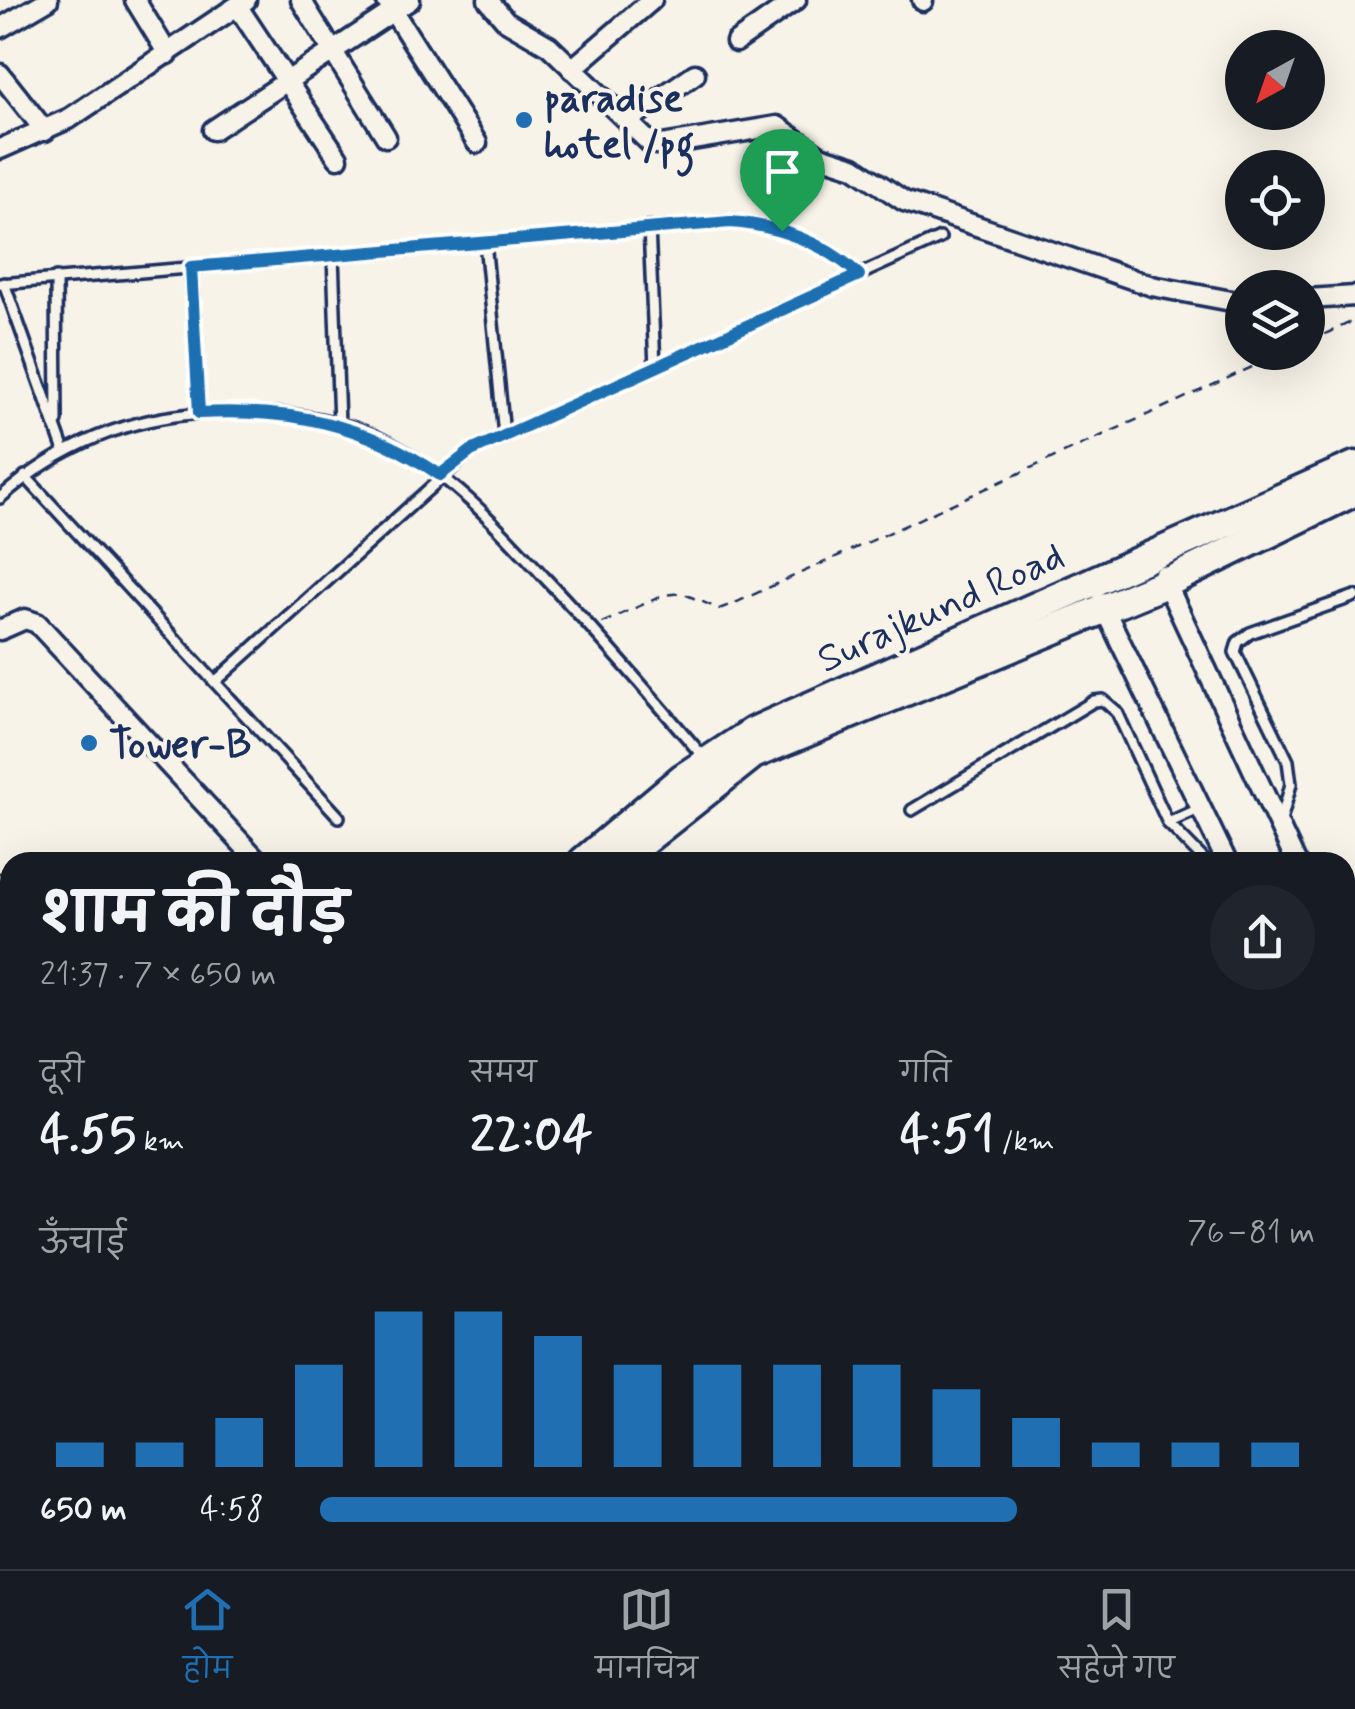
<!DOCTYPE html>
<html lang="hi">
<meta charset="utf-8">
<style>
:root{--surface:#171b24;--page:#20242c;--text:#f1f3f6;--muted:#9ea1a6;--line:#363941;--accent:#1f6fb2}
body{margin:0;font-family:Mynerve,"Playpen Sans Deva",sans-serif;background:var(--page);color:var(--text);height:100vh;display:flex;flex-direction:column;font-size:38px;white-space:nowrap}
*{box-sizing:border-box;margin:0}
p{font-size:32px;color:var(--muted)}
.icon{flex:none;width:55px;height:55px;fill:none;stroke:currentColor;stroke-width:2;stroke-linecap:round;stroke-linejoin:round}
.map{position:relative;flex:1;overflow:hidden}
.panel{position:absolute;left:0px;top:852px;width:1355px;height:718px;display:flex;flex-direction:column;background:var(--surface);border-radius:30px 30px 0 0;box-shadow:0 10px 40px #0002}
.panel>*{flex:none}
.needle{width:65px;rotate:220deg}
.tools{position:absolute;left:1225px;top:30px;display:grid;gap:20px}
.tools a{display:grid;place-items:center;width:100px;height:100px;border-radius:50%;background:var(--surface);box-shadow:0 10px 40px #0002;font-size:50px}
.pin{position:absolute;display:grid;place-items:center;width:85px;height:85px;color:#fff;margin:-102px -42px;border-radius:50% 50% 50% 0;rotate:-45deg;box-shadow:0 0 10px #0007}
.pin .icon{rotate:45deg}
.round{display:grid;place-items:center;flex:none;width:105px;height:105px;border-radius:52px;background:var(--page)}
.summary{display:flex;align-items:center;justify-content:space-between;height:170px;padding:0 40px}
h1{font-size:55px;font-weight:700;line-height:75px}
.metrics{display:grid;grid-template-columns:repeat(3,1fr);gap:15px;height:170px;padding:10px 40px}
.metrics div{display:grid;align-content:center}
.metrics b{font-size:50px;font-weight:700}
.metrics small{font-size:28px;font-weight:400}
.metrics p{font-size:28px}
.chart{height:280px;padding:20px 40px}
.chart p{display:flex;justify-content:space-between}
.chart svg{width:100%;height:180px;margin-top:10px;stroke:var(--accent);stroke-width:6}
ul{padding:0 40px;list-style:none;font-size:32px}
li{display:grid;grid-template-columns:160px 120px 1fr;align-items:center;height:75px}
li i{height:25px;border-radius:12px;background:var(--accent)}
.menu{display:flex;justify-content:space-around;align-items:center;height:140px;border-top:2px solid var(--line);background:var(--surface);font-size:28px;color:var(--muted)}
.menu a{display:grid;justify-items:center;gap:5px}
.menu .active{color:var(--accent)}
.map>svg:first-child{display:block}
</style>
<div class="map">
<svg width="1355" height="1569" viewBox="0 0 1355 1569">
<rect width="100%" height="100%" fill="#f7f3e8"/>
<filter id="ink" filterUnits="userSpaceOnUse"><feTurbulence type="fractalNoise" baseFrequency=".01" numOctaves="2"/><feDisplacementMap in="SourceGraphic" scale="20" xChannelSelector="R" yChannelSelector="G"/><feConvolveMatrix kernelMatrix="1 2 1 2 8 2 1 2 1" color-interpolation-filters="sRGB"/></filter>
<g filter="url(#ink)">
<!-- green -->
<polygon fill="#d7d6d4" stroke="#798299" stroke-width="2.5" points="1345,1314 1355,1324 1355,1569 838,1569 860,1560 1345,1560"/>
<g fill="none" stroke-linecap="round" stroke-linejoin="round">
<!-- lane casing -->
<g stroke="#1b2f5e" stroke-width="16">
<g id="lane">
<polyline points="649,227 655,367"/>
<polyline points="485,242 504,435"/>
<polyline points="333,255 339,424"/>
<polyline points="191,267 199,413"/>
<polyline points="56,278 57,421"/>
<polyline points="4,283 64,451"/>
<path d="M 0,284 L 730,222 C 776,225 826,243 859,275"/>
<polyline points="25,476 339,817"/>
<path d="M 0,498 C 59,446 127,417 206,413 C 262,410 325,413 377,437 C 446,469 495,523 545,578 C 601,637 653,698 706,760"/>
<polyline points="215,682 471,451 940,238"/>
<polyline points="912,810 1094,701 1103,700 1117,712 1168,823 1206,862"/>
<polyline points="1281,821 1291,784 1288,761 1235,652 1238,642 1250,633 1355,596"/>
<polyline points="1168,823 1201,808"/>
<polyline points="759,1560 763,1569"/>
</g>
</g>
<!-- street casing -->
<g stroke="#1b2f5e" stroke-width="25">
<g id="street">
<polyline points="135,0 168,54"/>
<polyline points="301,0 386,137"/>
<polyline points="386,0 477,143"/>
<polyline points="488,0 506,21 549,46 650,143 662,145 777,126 820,156 854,167 904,201 1152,286 1242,303"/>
<polyline points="922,0 923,1"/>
<polyline points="238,7 338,158"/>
<polyline points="0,28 48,0"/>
<polyline points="736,42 796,0"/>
<polyline points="572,69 652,0"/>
<polyline points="0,74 45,131"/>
<polyline points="630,119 695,74"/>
<polyline points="213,130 410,0"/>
<polyline points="0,149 70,118 246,0"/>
<polyline points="1308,299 1355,296"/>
<polyline points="1163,576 1296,862"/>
<polyline points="1101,602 1227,862"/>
<polyline points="0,630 25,619 37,623 259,862"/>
<polyline points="0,884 10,896"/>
<polyline points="1345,887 1355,897"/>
<polyline points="1345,992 1355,977"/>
<polyline points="0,1000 10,991"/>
<polyline points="0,1120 10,1121"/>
<polyline points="1345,1124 1355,1132"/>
</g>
</g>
<!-- secondary casing -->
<g stroke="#1b2f5e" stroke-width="35">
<g id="secondary">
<polyline points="583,862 683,778 753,732 1355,466"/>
<polyline points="617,862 753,754 1166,583 1355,491"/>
<polyline points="0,1348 10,1339"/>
<polyline points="0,1373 10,1363"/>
</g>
</g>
<!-- path -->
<g stroke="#1b2f5e" stroke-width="2.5" stroke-dasharray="10 8" stroke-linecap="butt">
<polyline points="1308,342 1351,322"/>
<polyline points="602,623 664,595 682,593 719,609 735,603 1285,352"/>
</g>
<!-- lane -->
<use href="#lane" stroke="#f7f3e8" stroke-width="9"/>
<!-- street -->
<use href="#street" stroke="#f7f3e8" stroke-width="18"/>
<!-- secondary -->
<use href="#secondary" stroke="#f7f3e8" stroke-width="28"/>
</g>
</g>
<g fill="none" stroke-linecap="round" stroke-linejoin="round" filter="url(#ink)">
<!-- route casing -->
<g stroke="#fff" stroke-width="20">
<path id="route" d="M 730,222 C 776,225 826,243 859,275 L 471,451 L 440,475 C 366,424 289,408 199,413 L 191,267 Z"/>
</g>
<!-- route -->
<use href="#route" stroke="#1f6fb2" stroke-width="12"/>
</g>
<!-- markers -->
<g fill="#1f6fb2" stroke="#f7f3e8" stroke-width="4">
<circle cx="524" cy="120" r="10"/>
<circle cx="89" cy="743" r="10"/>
</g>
<g text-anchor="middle" stroke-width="8" stroke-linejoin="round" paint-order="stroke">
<!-- poi labels -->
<g font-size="40" font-weight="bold" fill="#1b2f5e" stroke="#f7f3e8" text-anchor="start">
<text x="544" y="111">paradise<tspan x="544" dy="46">hotel /pg</tspan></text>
<text x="109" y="757">Tower-B</text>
</g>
<!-- street labels -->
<g font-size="40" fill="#1b2f5e" stroke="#f7f3e8">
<text transform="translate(940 606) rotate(-24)" y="14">Surajkund Road</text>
</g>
</g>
</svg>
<div class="tools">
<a><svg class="needle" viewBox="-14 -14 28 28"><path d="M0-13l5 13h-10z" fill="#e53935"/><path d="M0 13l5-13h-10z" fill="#9ea1a6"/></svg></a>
<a><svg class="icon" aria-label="locate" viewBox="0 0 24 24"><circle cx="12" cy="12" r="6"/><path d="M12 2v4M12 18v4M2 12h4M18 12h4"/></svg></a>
<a><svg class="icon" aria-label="layers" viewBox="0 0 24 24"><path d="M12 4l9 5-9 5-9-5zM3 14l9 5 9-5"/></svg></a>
</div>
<div class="pin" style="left:782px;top:231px;background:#1e9e55"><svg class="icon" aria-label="arrive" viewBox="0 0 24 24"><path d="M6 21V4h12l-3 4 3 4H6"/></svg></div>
<section class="panel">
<div class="summary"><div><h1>शाम की दौड़</h1><p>21:37 · 7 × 650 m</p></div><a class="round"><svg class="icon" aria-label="share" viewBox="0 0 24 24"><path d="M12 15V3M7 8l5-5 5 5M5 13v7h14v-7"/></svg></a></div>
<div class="metrics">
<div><p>दूरी</p><b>4.55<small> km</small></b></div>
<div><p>समय</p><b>22:04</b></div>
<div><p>गति</p><b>4:51<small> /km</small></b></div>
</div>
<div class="chart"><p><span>ऊँचाई</span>76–81 m</p>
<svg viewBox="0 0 160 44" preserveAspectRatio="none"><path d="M5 44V38M15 44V38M25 44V32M35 44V19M45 44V6M55 44V6M65 44V12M75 44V19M85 44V19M95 44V19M105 44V19M115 44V25M125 44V32M135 44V38M145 44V38M155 44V38"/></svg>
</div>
<ul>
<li><b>650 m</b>4:58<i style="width:70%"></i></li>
</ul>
</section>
</div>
<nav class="menu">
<a class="active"><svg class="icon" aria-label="home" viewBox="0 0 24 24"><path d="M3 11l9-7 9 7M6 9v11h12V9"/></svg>होम</a>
<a><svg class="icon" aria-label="map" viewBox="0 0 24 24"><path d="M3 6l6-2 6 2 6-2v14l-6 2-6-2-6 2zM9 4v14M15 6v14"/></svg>मानचित्र</a>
<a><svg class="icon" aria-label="saved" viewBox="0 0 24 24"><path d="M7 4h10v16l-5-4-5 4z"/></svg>सहेजे गए</a>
</nav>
